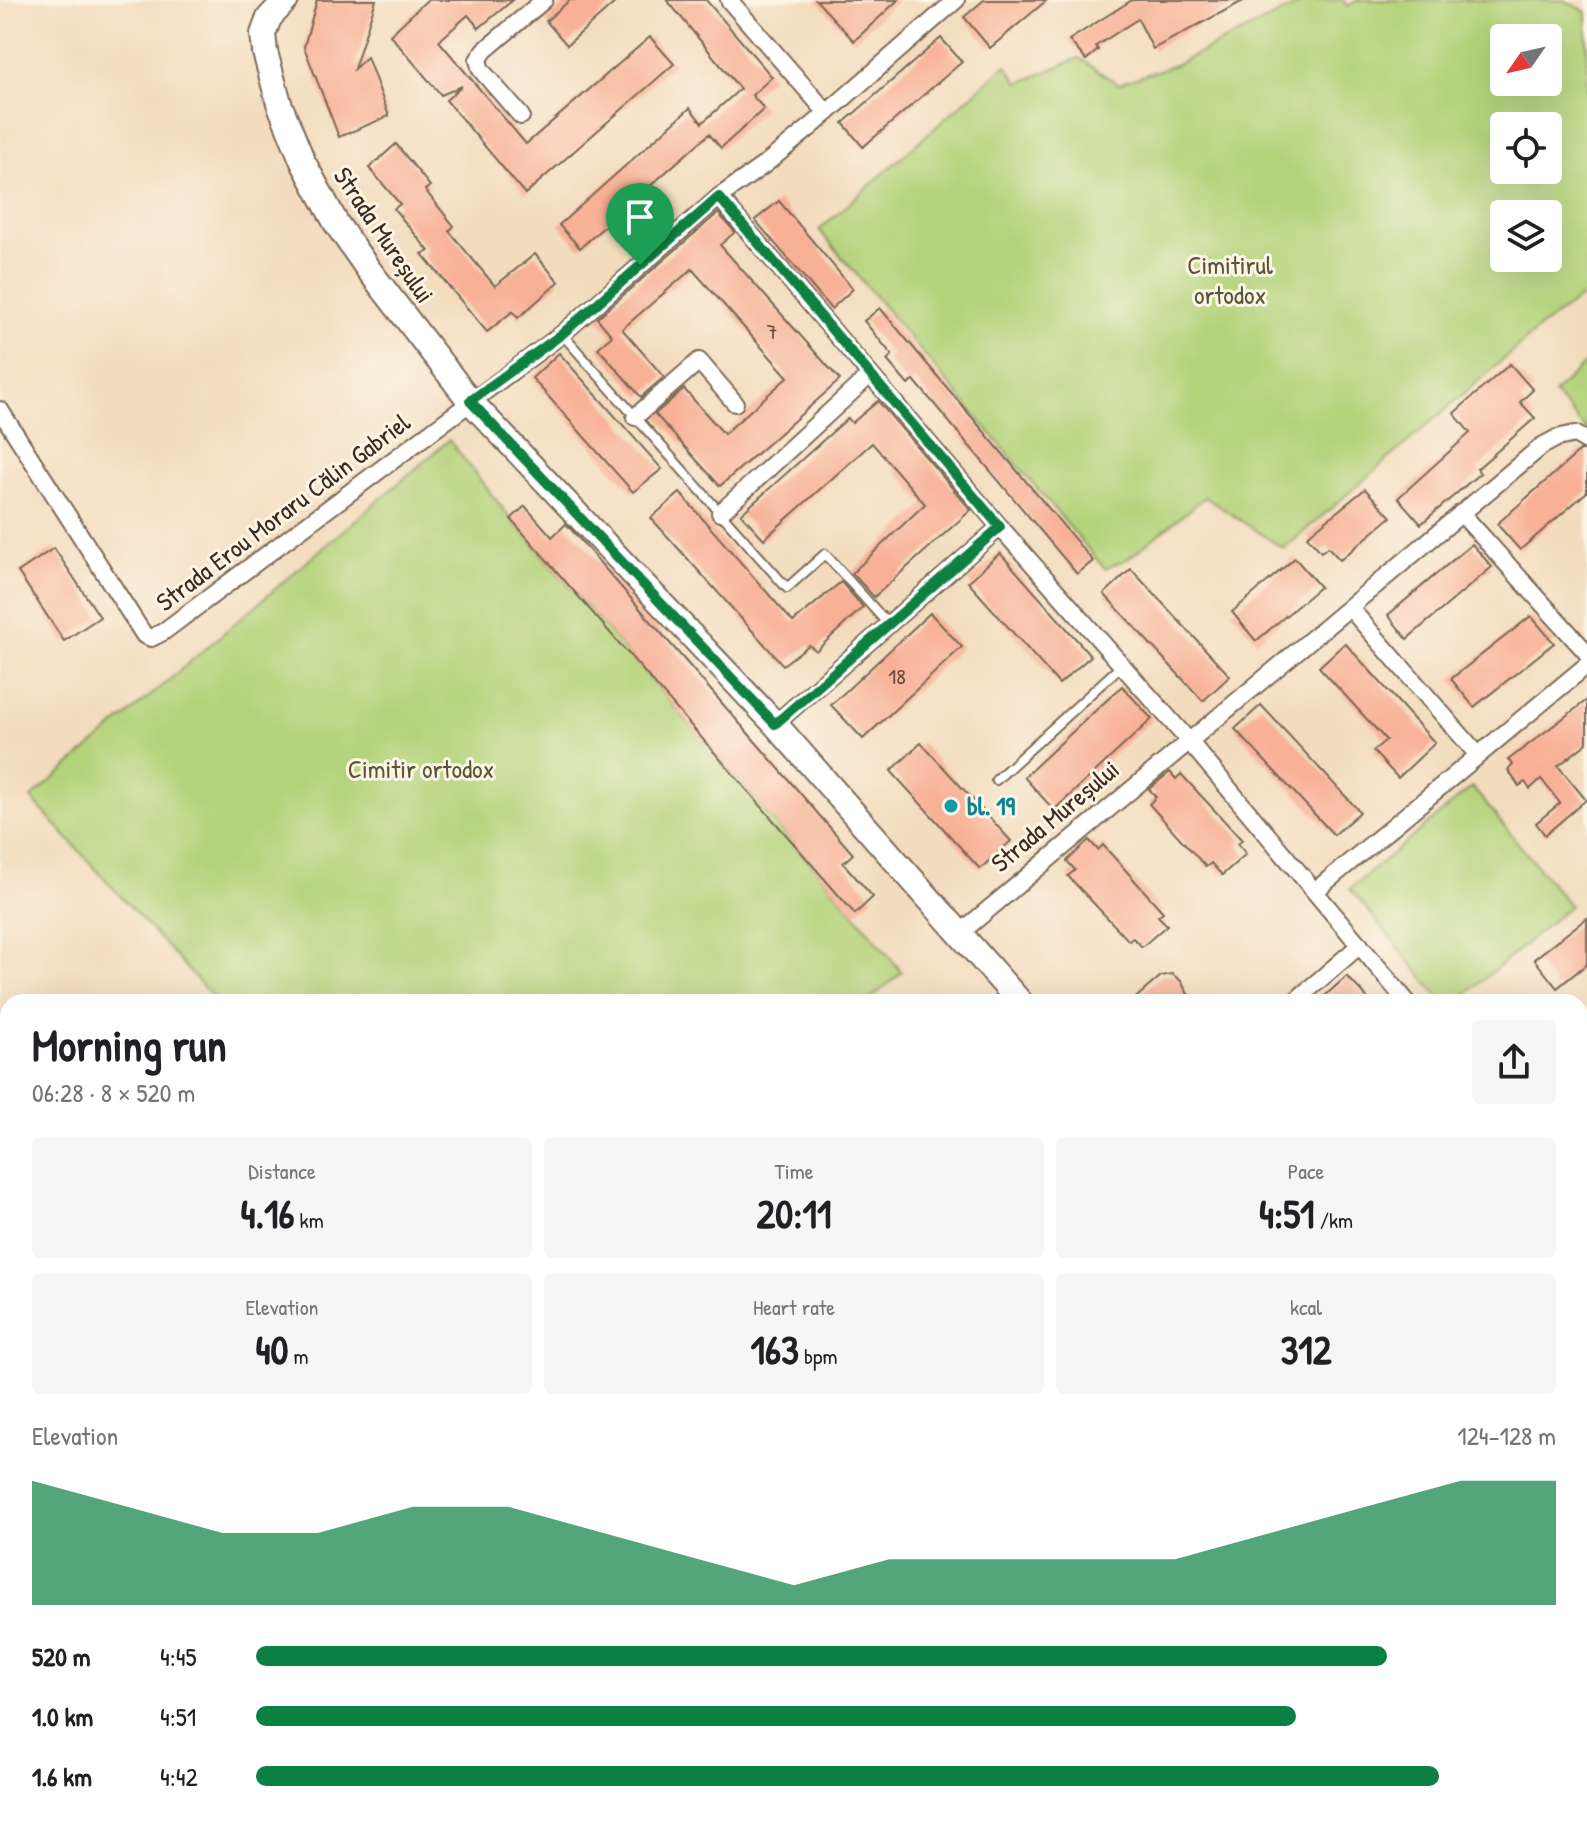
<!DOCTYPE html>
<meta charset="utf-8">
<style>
:root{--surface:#fff;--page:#f6f6f6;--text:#202124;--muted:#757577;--accent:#0b8043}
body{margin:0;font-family:"Patrick Hand",sans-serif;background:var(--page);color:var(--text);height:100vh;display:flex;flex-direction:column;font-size:30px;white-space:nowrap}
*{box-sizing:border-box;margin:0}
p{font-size:26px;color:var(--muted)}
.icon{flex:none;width:44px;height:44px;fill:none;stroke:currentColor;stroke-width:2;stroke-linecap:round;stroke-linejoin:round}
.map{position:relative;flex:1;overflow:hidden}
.panel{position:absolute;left:0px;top:994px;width:1588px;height:830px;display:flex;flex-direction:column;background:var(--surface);border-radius:24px 24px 0 0;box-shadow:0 8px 32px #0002}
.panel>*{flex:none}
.needle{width:52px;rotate:236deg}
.tools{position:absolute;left:1490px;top:24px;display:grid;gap:16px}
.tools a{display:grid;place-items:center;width:72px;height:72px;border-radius:8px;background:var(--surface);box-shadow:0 8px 32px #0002;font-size:40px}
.pin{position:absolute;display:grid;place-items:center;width:68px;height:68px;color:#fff;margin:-82px -34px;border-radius:50% 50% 50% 0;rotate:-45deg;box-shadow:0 0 8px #0007}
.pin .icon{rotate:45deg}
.round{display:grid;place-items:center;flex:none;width:84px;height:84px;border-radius:8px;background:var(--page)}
.overview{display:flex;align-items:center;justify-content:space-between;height:136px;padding:0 32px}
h1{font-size:44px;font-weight:800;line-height:60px}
.figures{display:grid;grid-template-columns:repeat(3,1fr);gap:12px;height:136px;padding:8px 32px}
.figures div{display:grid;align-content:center;border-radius:8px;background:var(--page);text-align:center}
.figures b{font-size:40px;font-weight:800}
.figures small{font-size:22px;font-weight:400}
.figures p{font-size:22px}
.chart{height:224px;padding:16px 32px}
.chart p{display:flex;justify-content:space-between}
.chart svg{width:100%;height:144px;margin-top:8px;fill:var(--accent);opacity:.7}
ul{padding:0 32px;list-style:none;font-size:26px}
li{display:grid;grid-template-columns:128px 96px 1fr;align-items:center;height:60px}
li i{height:20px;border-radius:10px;background:var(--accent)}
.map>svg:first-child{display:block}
</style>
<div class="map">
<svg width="1587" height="1823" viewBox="0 0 1587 1823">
<rect width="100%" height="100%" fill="#fcf5e5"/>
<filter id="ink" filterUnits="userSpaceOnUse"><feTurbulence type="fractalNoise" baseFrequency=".0125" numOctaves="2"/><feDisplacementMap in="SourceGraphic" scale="16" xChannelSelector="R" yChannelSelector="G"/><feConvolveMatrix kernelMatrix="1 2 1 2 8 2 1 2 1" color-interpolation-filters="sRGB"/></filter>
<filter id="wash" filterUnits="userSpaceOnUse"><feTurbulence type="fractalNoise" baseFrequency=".006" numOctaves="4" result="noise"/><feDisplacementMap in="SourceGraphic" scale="32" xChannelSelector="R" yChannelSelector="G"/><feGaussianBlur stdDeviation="1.8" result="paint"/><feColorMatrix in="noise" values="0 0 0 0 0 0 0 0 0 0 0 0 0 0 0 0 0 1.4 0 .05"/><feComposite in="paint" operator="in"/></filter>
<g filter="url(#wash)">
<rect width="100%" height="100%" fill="#f3dcbe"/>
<!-- green -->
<g fill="#b3d37a" stroke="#777e4c" stroke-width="2" fill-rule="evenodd">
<path d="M 1308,0 L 1343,0 L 1347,6 L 1358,0 L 1564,0 L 1587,12 L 1587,293 L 1542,326 L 1284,549 L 1205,497 L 1129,558 L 1105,569 L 819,230 L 1006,65 L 1019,83 L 1079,58 L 1118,84 L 1177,64 ZM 1548,38 L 1548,82 L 1504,82 L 1504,38 ZM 1504,126 L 1548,126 L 1548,170 L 1504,170 ZM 1504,214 L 1548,214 L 1548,258 L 1504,258 Z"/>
<polygon points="1587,361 1587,431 1554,393"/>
<polygon points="449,440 511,519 855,914 902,972 867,1002 217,1002 31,798"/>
<polygon points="1472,787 1570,906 1457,1002 1443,1002 1350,889"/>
</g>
<g id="blocks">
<!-- building -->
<g fill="#f8b096">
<polygon points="317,0 376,0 354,69 367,57 389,116 339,137 304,47"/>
<polygon points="427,0 513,0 479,28 468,15 439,41 526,144 650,37 674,64 525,194 446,100 462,86 441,95 390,35"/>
<polygon points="570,0 618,0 567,45 546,21"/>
<polygon points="667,0 706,0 772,77 752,95 764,109 721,148 709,134 580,248 559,225 690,108 702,123 740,89"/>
<polygon points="816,0 898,0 854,41"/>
<polygon points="984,0 1047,0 990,48 964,17"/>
<polygon points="1132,0 1245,0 1153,49 1138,19 1096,46 1098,50 1086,60 1069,40"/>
<polygon points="941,38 962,62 863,147 843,123"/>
<polygon points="396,144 430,186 425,190 454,226 449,231 495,286 535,254 559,282 518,318 513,311 487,332 422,254 429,251 394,209 400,204 369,168"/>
<polygon points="779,201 853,289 831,309 755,220"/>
<polygon points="718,213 735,232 720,245 840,380 720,486 655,414 684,389 724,434 788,377 692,269 622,329 664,377 641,397 598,348 612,336 597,318"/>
<polygon points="880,308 1093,561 1077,574 914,380 908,385 887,360 892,355 864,321"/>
<polygon points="559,353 662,469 633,492 532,378"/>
<polygon points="1510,364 1533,390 1520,402 1535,418 1477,469 1480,473 1421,524 1398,498 1470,433 1454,413"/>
<polygon points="878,401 971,510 874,597 852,573 925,504 872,443 764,539 741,514 848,418 852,423"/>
<polygon points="1581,450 1587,452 1587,492 1520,550 1497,524"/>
<polygon points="1365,489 1391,517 1340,560 1328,547 1321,552 1307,536"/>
<polygon points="680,493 793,622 841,582 863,607 816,651 809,645 783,665 651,518"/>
<polygon points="525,506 552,537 566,524 569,527 853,854 843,863 873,897 855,914 511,519"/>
<polygon points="1472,544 1492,567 1407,639 1388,615"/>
<polygon points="54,548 100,617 64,641 18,572"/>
<polygon points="1000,553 1091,656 1059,684 968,582"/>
<polygon points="1295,558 1320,587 1256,641 1232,612"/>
<polygon points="1131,569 1230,676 1203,701 1104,594"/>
<polygon points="930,613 962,647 863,739 831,705"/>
<polygon points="1531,616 1554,643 1474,707 1451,679"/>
<polygon points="1345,643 1435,743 1398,778 1373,751 1386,740 1319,667"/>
<polygon points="1122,686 1152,719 1054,810 1024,777"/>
<polygon points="1587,700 1587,743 1558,766 1586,800 1545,835 1536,823 1560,803 1541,779 1530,789 1525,782 1519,786 1508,770 1513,765 1508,760"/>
<polygon points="1261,705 1360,812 1334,835 1235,729"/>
<polygon points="921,743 1011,841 980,869 891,771"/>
<polygon points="1170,772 1176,779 1181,774 1242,840 1238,844 1246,854 1222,875 1211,863 1206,867 1149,804 1156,797 1149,789"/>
<polygon points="1089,840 1098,850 1103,845 1163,912 1158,916 1167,925 1142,947 1133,938 1129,941 1068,876 1075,870 1067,861"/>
<polygon points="1587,918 1587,964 1557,988 1534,959"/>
<polygon points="1172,974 1181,981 1192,1002 1131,1002 1161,976"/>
<polygon points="1347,976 1371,1002 1318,1002"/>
</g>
</g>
</g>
<g filter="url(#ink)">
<use href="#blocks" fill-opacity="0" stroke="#7b6856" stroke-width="2"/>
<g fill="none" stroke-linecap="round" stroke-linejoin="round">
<!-- lane casing -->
<g stroke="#7b6856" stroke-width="12">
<g id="lane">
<polyline points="562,334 787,588 825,554 888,624"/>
<polyline points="996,780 1122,665"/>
<polyline points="1580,1150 1587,1144"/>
</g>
</g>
<!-- street casing -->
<g stroke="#7b6856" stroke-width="20">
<g id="street">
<polyline points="729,0 827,113"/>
<polyline points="521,116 481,70 478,60 485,50 544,0"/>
<polyline points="719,197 1000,527 1188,740 1407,1002"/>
<polyline points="0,410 144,635 151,638 163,632 562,334 719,197 764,165 813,125 956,0"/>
<polyline points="635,417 699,361 735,403"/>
<polyline points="720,513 870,375"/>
<polyline points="1461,513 1587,653"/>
<polyline points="1350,608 1478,755"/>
<polyline points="775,724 1000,527"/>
<polyline points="1315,891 1587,665"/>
<polyline points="959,934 1542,446 1557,438 1575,434 1587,441"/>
<polyline points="1294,1002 1360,945"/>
<polyline points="1580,1213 1587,1221"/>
<polyline points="1580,1605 1587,1599"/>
</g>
</g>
<!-- secondary casing -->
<g stroke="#7b6856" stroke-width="28">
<g id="secondary">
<polyline points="286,0 269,18 263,34 265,52 279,103 303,162 336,223 368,269 470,401 775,724 1020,1002"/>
<polyline points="1580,1640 1587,1648"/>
</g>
</g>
<!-- lane -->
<use href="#lane" stroke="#fff" stroke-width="8"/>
<!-- street -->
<use href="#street" stroke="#fff" stroke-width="16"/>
<!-- secondary -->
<use href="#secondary" stroke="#fff" stroke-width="24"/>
</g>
</g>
<g fill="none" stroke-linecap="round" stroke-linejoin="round" filter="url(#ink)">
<!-- route casing -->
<g stroke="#fff" stroke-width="16">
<polygon id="route" points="719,197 1000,527 775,724 470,401 562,334"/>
</g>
<!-- route -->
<use href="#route" stroke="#0b8043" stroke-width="10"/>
</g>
<!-- markers -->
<circle fill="#0f9aa8" stroke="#fcf5e5" stroke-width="3" cx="951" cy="806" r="8"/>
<g text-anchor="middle" stroke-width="6" stroke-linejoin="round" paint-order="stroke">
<!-- number labels -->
<g font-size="22" fill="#6a4c3c">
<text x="772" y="339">7</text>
<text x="897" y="684">18</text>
</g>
<!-- street labels -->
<g font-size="26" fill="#3b2a1e" stroke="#fcf5e5">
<text transform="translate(384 235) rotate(56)" y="9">Strada Mureșului</text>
<text transform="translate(283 512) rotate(-37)" y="9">Strada Erou Moraru Călin Gabriel</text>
<text transform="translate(1055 816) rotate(-40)" y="9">Strada Mureșului</text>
</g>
<!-- park labels -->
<g font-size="26" fill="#595435" stroke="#fcf5e5">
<text x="1230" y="274">Cimitirul<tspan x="1230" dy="30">ortodox</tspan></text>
<text x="421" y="778">Cimitir ortodox</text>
</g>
<!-- culture labels -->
<g font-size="26" font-weight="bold" fill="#0d838f" stroke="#fcf5e5" text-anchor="start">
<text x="967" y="815">bl. 19</text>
</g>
</g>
</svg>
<div class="tools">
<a><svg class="needle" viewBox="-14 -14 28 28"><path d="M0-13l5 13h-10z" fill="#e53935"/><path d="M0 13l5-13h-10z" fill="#757577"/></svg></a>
<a><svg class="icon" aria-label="locate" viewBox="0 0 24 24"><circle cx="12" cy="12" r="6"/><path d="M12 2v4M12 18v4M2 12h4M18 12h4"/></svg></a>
<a><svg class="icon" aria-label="layers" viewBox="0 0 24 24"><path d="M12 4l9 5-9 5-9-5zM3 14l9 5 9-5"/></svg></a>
</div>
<div class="pin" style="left:640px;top:265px;background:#1e9e55"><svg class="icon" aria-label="arrive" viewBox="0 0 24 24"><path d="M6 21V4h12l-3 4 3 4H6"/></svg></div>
<section class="panel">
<div class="overview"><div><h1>Morning run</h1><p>06:28 · 8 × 520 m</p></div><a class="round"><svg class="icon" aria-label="share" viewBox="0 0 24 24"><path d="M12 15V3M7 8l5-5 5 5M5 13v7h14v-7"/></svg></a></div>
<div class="figures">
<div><p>Distance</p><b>4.16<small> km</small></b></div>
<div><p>Time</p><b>20:11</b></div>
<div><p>Pace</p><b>4:51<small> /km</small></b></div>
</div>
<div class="figures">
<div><p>Elevation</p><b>40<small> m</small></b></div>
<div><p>Heart rate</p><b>163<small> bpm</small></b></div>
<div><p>kcal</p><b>312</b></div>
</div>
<div class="chart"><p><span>Elevation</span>124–128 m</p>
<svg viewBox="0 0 160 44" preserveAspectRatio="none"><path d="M0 44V6L10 14L20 22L30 22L40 14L50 14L60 22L70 30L80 38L90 30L100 30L110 30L120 30L130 22L140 14L150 6L160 6V44z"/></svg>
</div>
<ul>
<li><b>520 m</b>4:45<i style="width:87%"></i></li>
<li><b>1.0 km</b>4:51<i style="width:80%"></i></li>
<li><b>1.6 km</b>4:42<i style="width:91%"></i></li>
</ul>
</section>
</div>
